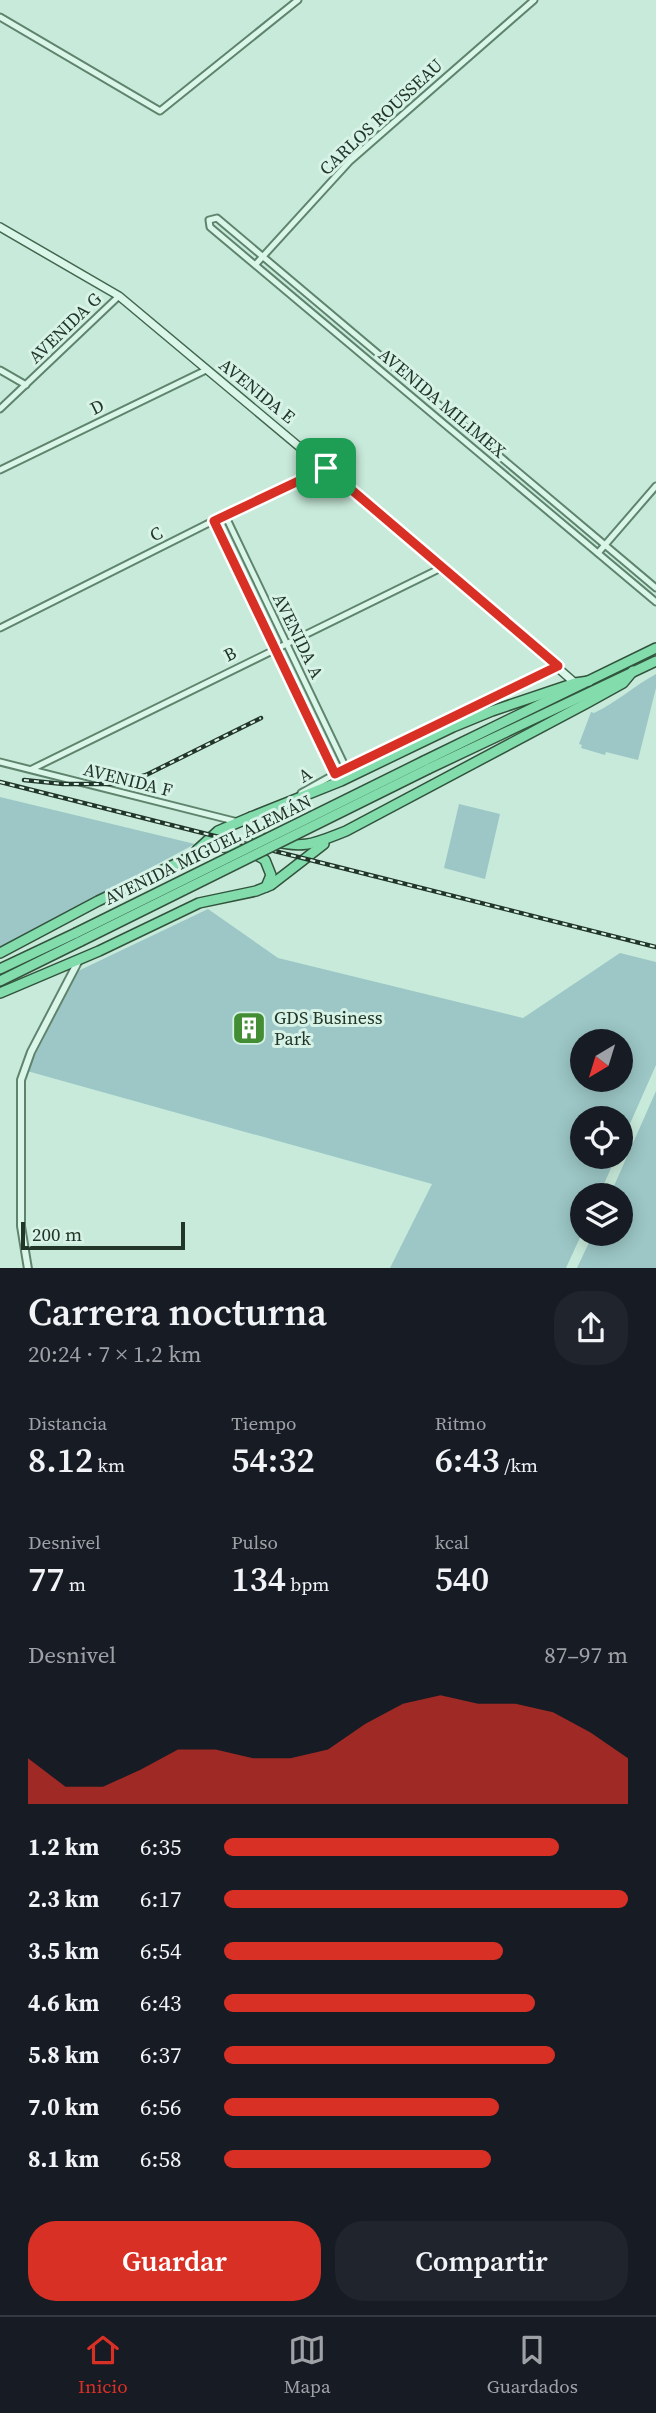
<!DOCTYPE html>
<html lang="es">
<meta charset="utf-8">
<style>
:root{--surface:#171b24;--page:#20242c;--text:#f1f3f6;--muted:#9ea1a6;--line:#363941;--accent:#d93025}
body{margin:0;font-family:"Source Serif 4",serif;background:var(--page);color:var(--text);height:100vh;display:flex;flex-direction:column;font-size:26px;white-space:nowrap}
*{box-sizing:border-box;margin:0}
p{font-size:23px;color:var(--muted)}
.icon{flex:none;width:38px;height:38px;fill:none;stroke:currentColor;stroke-width:2;stroke-linecap:round;stroke-linejoin:round}
.map{position:relative;height:1268px;overflow:hidden}
.side{display:flex;flex-direction:column;background:var(--surface);flex:1}
.side>*{flex:none}
.needle{width:46px;rotate:218deg}
.buttons{position:absolute;left:570px;top:1029px;display:grid;gap:14px}
.buttons a{display:grid;place-items:center;width:63px;height:63px;border-radius:50%;background:var(--surface);box-shadow:0 4px 18px #0003;font-size:35px}
.scale{position:absolute;left:21px;bottom:18px;width:164px;box-sizing:border-box;padding-left:7px;border:4px solid #213628;border-top:0;font-size:19px;line-height:24px;white-space:nowrap;color:#213628;-webkit-text-stroke:5px #d7f2e6;paint-order:stroke}
.pin{position:absolute;display:grid;place-items:center;width:60px;height:60px;color:#fff;margin:-30px;border-radius:14px;box-shadow:0 4px 10px #0006}
.round{display:grid;place-items:center;flex:none;width:74px;height:74px;border-radius:28px;background:var(--page)}
.overview{display:flex;align-items:center;justify-content:space-between;height:119px;padding:0 28px}
h1{font-size:38px;font-weight:600;line-height:52px}
.stats{display:grid;grid-template-columns:repeat(3,1fr);gap:10px;height:119px;padding:7px 28px}
.stats div{display:grid;align-content:center}
.stats b{font-size:35px;font-weight:600}
.stats small{font-size:19px;font-weight:400}
.stats p{font-size:19px}
.chart{height:196px;padding:14px 28px}
.chart p{display:flex;justify-content:space-between}
.chart svg{width:100%;height:126px;margin-top:7px;fill:var(--accent);opacity:.7}
.cta{display:flex;gap:14px;margin-top:auto;padding:14px 28px}
.cta a{flex:1;height:80px;border-radius:28px;background:var(--accent);color:#fff;font-size:28px;font-weight:600;line-height:80px;text-align:center}
.cta a+a{background:var(--page);color:var(--text)}
ul{padding:0 28px;list-style:none;font-size:23px}
li{display:grid;grid-template-columns:112px 84px 1fr;align-items:center;height:52px}
li i{height:18px;border-radius:9px;background:var(--accent)}
.menu{display:flex;justify-content:space-around;align-items:center;height:98px;border-top:2px solid var(--line);background:var(--surface);font-size:19px;color:var(--muted)}
.menu a{display:grid;justify-items:center;gap:4px}
.menu .on{color:var(--accent)}
.map>svg:first-child{display:block}
</style>
<div class="map">
<svg width="656" height="1269" viewBox="0 0 656 1269">
<rect width="100%" height="100%" fill="#c8eada"/>
<!-- green -->
<g fill="#9cc7c6" fill-rule="evenodd">
<path d="M 656,674 L 656,688 L 638,760 L 606,752 L 605,755 L 581,748 L 582,745 L 579,744 L 591,712 L 594,713 C 617,702 634,686 656,674 Z"/>
<polygon points="0,797 195,844 0,948"/>
<polygon points="459,804 500,814 485,879 444,868"/>
<path d="M 208,909 L 278,958 L 523,1018 L 620,953 L 656,962 L 656,1065 L 621,1144 L 621,1118 L 583,1118 L 583,1157 L 616,1157 L 599,1195 L 583,1195 L 583,1231 L 566,1268 L 390,1268 L 432,1184 L 27,1071 L 78,971 ZM 583,1041 L 621,1041 L 621,1080 L 583,1080 Z"/>
<polygon points="656,1091 656,1268 577,1268 593,1234 621,1234 621,1195 610,1195"/>
</g>
<g fill="none" stroke-linecap="round" stroke-linejoin="round">
<!-- minor casing -->
<g stroke="#5f846d" stroke-width="9">
<g id="minor">
<polyline points="0,17 160,111 298,0"/>
<polyline points="256,264 350,161 534,0"/>
<polyline points="0,370 26,385"/>
<polyline points="0,409 119,296"/>
<polyline points="0,470 206,370"/>
<polyline points="225,515 346,768"/>
<polyline points="214,521 335,774"/>
<polyline points="598,553 656,486"/>
<polyline points="656,588 217,218 209,220 210,227 656,602"/>
<polyline points="0,628 225,515 326,468"/>
<polyline points="0,762 238,822"/>
<polyline points="32,769 443,567"/>
<polyline points="301,793 335,774 559,666"/>
</g>
</g>
<!-- tertiary casing -->
<g stroke="#5f846d" stroke-width="10">
<polyline id="tertiary" points="28,1269 21,1226 21,1080 31,1052 79,960"/>
</g>
<!-- secondary casing -->
<g stroke="#42664e" stroke-width="10">
<polyline id="secondary" points="0,227 119,296 443,567 575,683"/>
</g>
<!-- trunk casing -->
<g stroke="#32533c" stroke-width="12">
<g id="trunk">
<path d="M 589,681 L 575,683 L 492,711 L 453,727 L 341,781 L 251,817 L 250,830 C 256,837 262,838 270,840 C 304,850 315,843 346,831 L 587,703 L 623,683 L 633,671"/>
<polyline points="424,761 656,648"/>
<polyline points="428,769 656,661"/>
<polyline points="197,850 218,831 251,817"/>
<path d="M 0,953 L 98,901 L 209,848 C 227,844 250,850 265,860 L 271,875 L 266,887"/>
<polyline points="0,969 76,933"/>
<polyline points="0,981 81,941"/>
<polyline points="0,993 99,951 199,903 256,891 271,885 324,844"/>
</g>
</g>
<!-- minor -->
<use href="#minor" stroke="#daf6e9" stroke-width="5"/>
<!-- tertiary -->
<use href="#tertiary" stroke="#daf6e9" stroke-width="6"/>
<!-- secondary -->
<use href="#secondary" stroke="#daf6e9" stroke-width="7"/>
<!-- trunk -->
<use href="#trunk" stroke="#82dcac" stroke-width="9"/>
<!-- rail casing -->
<g stroke="#213628" stroke-width="4.5">
<g id="rail">
<polyline points="24,780 63,784 115,784 146,775 261,718"/>
<polyline points="0,782 656,947"/>
</g>
</g>
<!-- rail -->
<use href="#rail" stroke="#d7f2e6" stroke-width="2" stroke-dasharray="5" stroke-linecap="butt"/>
<!-- trunk-bridge casing -->
<g stroke="#32533c" stroke-width="12" stroke-linecap="butt">
<g id="trunk-bridge">
<polyline points="76,933 424,761"/>
<polyline points="81,941 428,769"/>
</g>
</g>
<!-- trunk-bridge -->
<use href="#trunk-bridge" stroke="#82dcac" stroke-width="9"/>
</g>
<g fill="none" stroke-linecap="round" stroke-linejoin="round">
<!-- route casing -->
<g stroke="#fff" stroke-width="14">
<polygon id="route" points="326,468 558,666 335,774 214,521"/>
</g>
<!-- route -->
<use href="#route" stroke="#d93025" stroke-width="9"/>
</g>
<!-- icons -->
<defs>
<g id="building-square" transform="scale(1.75)"><rect x="-9" y="-9" width="18" height="18" rx="4" fill="#438d34" stroke="#d7f2e6"/><path d="M-4-6H4V6H1V3H-1V6H-4ZM-2.5-4.3h1.7v1.8h-1.7ZM.8-4.3h1.7v1.8H.8ZM-2.5-1h1.7V.8h-1.7ZM.8-1h1.7V.8H.8Z" fill="#fff"/></g>
</defs>
<g fill-rule="evenodd">
<use href="#building-square" x="249" y="1028"/>
</g>
<g text-anchor="middle" stroke-width="6" stroke-linejoin="round" paint-order="stroke">
<!-- street labels -->
<g font-size="18" fill="#213628" stroke="#d7f2e6">
<text transform="translate(381 117) rotate(-43)" y="6">CARLOS ROUSSEAU</text>
<text transform="translate(65 328) rotate(-44)" y="6">AVENIDA G</text>
<text transform="translate(257 391) rotate(39)" y="6">AVENIDA E</text>
<text transform="translate(442 403) rotate(40)" y="6">AVENIDA MILIMEX</text>
<text transform="translate(97 407) rotate(-26)" y="6">D</text>
<text transform="translate(156 534) rotate(-27)" y="6">C</text>
<text transform="translate(298 636) rotate(64)" y="6">AVENIDA A</text>
<text transform="translate(230 654) rotate(-27)" y="6">B</text>
<text transform="translate(305 775) rotate(-31)" y="6">A</text>
<text transform="translate(128 780) rotate(14)" y="6">AVENIDA F</text>
<text transform="translate(208 850) rotate(-26)" y="6">AVENIDA MIGUEL ALEMÁN</text>
</g>
<!-- poi labels -->
<g font-size="18" fill="#213628" stroke="#d7f2e6" text-anchor="start">
<text x="274" y="1024">GDS Business<tspan x="274" dy="21">Park</tspan></text>
</g>
</g>
</svg>
<div class="buttons">
<a><svg class="needle" viewBox="-14 -14 28 28"><path d="M0-13l5 13h-10z" fill="#e53935"/><path d="M0 13l5-13h-10z" fill="#9ea1a6"/></svg></a>
<a><svg class="icon" aria-label="locate" viewBox="0 0 24 24"><circle cx="12" cy="12" r="6"/><path d="M12 2v4M12 18v4M2 12h4M18 12h4"/></svg></a>
<a><svg class="icon" aria-label="layers" viewBox="0 0 24 24"><path d="M12 4l9 5-9 5-9-5zM3 14l9 5 9-5"/></svg></a>
</div>
<div class="scale">200 m</div>
<div class="pin" style="left:326px;top:468px;background:#1e9e55"><svg class="icon" aria-label="arrive" viewBox="0 0 24 24"><path d="M6 21V4h12l-3 4 3 4H6"/></svg></div>
</div>
<section class="side">
<div class="overview"><div><h1>Carrera nocturna</h1><p>20:24 · 7 × 1.2 km</p></div><a class="round"><svg class="icon" aria-label="share" viewBox="0 0 24 24"><path d="M12 15V3M7 8l5-5 5 5M5 13v7h14v-7"/></svg></a></div>
<div class="stats">
<div><p>Distancia</p><b>8.12<small> km</small></b></div>
<div><p>Tiempo</p><b>54:32</b></div>
<div><p>Ritmo</p><b>6:43<small> /km</small></b></div>
</div>
<div class="stats">
<div><p>Desnivel</p><b>77<small> m</small></b></div>
<div><p>Pulso</p><b>134<small> bpm</small></b></div>
<div><p>kcal</p><b>540</b></div>
</div>
<div class="chart"><p><span>Desnivel</span>87–97 m</p>
<svg viewBox="0 0 160 44" preserveAspectRatio="none"><path d="M0 44V28L10 38L20 38L30 32L40 25L50 25L60 28L70 28L80 25L90 16L100 9L110 6L120 9L130 9L140 12L150 19L160 28V44z"/></svg>
</div>
<ul>
<li><b>1.2 km</b>6:35<i style="width:83%"></i></li>
<li><b>2.3 km</b>6:17<i style="width:100%"></i></li>
<li><b>3.5 km</b>6:54<i style="width:69%"></i></li>
<li><b>4.6 km</b>6:43<i style="width:77%"></i></li>
<li><b>5.8 km</b>6:37<i style="width:82%"></i></li>
<li><b>7.0 km</b>6:56<i style="width:68%"></i></li>
<li><b>8.1 km</b>6:58<i style="width:66%"></i></li>
</ul>
<div class="cta"><a>Guardar</a><a>Compartir</a></div>
</section>
<nav class="menu">
<a class="on"><svg class="icon" aria-label="home" viewBox="0 0 24 24"><path d="M3 11l9-7 9 7M6 9v11h12V9"/></svg>Inicio</a>
<a><svg class="icon" aria-label="map" viewBox="0 0 24 24"><path d="M3 6l6-2 6 2 6-2v14l-6 2-6-2-6 2zM9 4v14M15 6v14"/></svg>Mapa</a>
<a><svg class="icon" aria-label="saved" viewBox="0 0 24 24"><path d="M7 4h10v16l-5-4-5 4z"/></svg>Guardados</a>
</nav>
